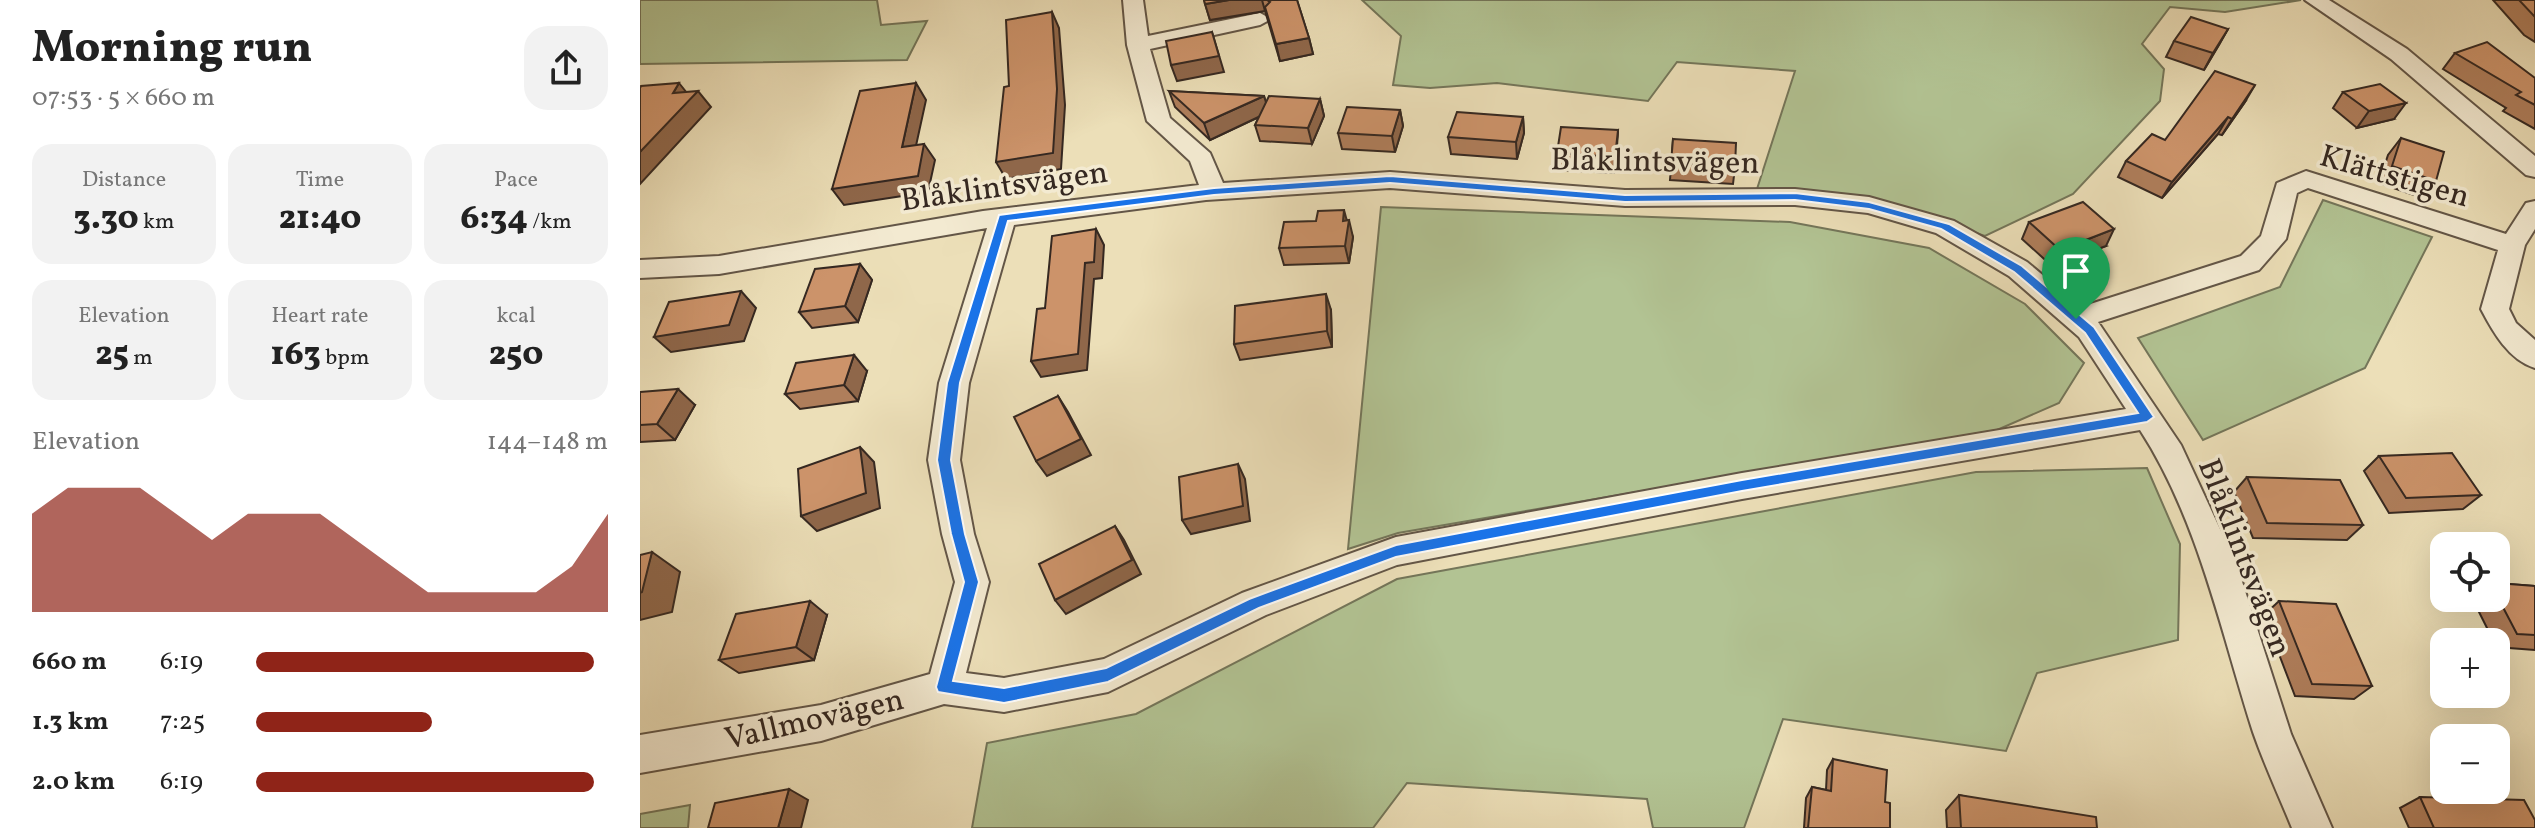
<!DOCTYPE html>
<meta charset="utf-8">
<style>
:root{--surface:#fff;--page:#f2f2f2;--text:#222;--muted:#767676;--accent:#8f2418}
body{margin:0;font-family:Vollkorn,serif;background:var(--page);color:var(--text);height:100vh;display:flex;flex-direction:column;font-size:30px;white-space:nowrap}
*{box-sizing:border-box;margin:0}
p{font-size:26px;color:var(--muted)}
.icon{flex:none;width:44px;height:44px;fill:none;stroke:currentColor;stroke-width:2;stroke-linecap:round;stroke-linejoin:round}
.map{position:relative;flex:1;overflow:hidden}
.side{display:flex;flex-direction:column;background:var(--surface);width:640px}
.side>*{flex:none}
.controls{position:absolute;left:1790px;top:532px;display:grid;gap:16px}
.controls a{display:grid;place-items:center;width:80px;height:80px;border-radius:16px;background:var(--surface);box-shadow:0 8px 32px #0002;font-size:40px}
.pin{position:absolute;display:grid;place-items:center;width:68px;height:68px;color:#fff;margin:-82px -34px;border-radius:50% 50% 50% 0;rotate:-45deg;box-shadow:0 0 8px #0007}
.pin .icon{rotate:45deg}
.round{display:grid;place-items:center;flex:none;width:84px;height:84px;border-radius:24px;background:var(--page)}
.overview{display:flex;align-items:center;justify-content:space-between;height:136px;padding:0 32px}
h1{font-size:44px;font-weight:800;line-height:60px}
.figures{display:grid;grid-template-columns:repeat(3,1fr);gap:12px;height:136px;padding:8px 32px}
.figures div{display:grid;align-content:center;border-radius:20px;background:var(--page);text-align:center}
.figures b{font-size:34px;font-weight:800}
.figures small{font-size:22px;font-weight:400}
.figures p{font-size:22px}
.chart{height:224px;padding:16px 32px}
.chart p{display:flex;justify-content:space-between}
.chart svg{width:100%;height:144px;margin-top:8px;fill:var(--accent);opacity:.7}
ul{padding:0 32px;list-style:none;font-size:26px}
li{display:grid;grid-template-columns:128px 96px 1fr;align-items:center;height:60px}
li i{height:20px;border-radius:10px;background:var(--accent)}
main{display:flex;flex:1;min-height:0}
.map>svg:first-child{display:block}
</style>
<main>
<section class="side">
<div class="overview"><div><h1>Morning run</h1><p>07:53 · 5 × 660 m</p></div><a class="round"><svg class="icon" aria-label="share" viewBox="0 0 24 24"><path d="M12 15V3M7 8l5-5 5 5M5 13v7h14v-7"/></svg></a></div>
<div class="figures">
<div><p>Distance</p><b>3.30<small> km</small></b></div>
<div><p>Time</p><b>21:40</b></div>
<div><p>Pace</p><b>6:34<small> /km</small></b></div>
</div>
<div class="figures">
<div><p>Elevation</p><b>25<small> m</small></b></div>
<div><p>Heart rate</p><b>163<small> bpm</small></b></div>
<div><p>kcal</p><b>250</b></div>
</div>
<div class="chart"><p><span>Elevation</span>144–148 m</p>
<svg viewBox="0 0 160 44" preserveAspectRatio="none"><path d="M0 44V14L10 6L20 6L30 6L40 14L50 22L60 14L70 14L80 14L90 22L100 30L110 38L120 38L130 38L140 38L150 30L160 14V44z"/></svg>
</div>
<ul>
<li><b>660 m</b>6:19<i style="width:96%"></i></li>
<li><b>1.3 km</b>7:25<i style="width:50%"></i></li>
<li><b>2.0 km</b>6:19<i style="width:96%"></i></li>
</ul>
</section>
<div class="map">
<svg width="1895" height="828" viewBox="0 0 1895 828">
<rect width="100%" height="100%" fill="#ecdfb8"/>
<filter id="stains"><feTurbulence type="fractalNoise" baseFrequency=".0025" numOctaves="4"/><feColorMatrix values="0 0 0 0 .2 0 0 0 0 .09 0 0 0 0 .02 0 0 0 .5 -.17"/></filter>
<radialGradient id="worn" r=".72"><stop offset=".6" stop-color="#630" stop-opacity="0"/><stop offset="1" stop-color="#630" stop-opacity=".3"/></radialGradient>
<!-- green -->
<g fill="#b2c393" stroke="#74765a" stroke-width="2">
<polygon points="0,0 237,0 241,25 287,21 267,60 0,64"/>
<path d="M 722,0 L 1661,0 L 1585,12 L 1530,7 L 1502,44 L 1524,69 L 1520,101 L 1433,194 L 1345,236 C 1278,212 1188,192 1117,189 L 1155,71 L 1037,62 L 1008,101 L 857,83 L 790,88 L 753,85 L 761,36 Z"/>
<polygon points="1683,200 1792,237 1725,368 1563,440 1498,338 1640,287"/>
<polygon points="741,207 1150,222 1289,248 1385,304 1444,363 1419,403 1357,430 758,533 708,549"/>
<polygon points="1507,468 1540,544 1538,640 1397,673 1366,751 1143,719 1104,828 1013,828 1007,799 767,783 733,828 332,828 347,743 496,714 757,579 1336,472"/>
<polygon points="50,805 48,828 0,828 0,814"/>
</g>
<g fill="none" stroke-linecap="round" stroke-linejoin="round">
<!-- minor casing -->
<g stroke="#635647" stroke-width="4">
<g id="minor">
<path d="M 483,0 L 503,0 L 508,36 L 620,13 L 631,19 L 620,25 L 510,49 L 530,118 L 570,153 L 583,183 L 750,172 L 985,190 L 1155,189 L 1229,197 L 1314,221 L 1387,262 L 1441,307 L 1601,256 L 1621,236 L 1637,183 L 1666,171 L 1866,234 L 1886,203 L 1895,201 L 1895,229 L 1885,245 L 1869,309 L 1876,323 L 1895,340 L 1895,368 C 1869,360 1853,332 1841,309 L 1858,250 L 1668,188 L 1657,193 L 1646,239 L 1619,270 L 1458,322 L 1541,445 L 1597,566 L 1651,734 L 1692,828 L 1652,828 C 1639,796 1624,764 1613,732 C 1581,632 1558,519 1500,430 L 1102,499 L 757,565 L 626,615 L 468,692 L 364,712 L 304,704 L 181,741 L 0,773 L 0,735 L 181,705 L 290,674 L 315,582 L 302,534 L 288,460 L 299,383 L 347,228 L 79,274 L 0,278 L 0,260 L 79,256 L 343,211 L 559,185 L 550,161 L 507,121 L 487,45 ZM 750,188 L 985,206 L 1155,205 L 1228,213 L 1296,233 L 1369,276 L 1439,337 L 1486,409 L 1102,473 L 756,537 L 602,593 L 464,659 L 364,678 L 326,673 L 349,582 L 334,534 L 320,460 L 329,383 L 374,225 L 566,200 Z"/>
<polygon points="1665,0 1689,0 1767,49 1895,156 1895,177 1886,175 1751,59"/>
</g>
</g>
<!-- minor -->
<use href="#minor" fill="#f3ead1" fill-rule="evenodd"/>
</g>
<!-- wall -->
<g fill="#af7e5b" stroke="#352821" stroke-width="2">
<polygon points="564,0 657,0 669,38 673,54 640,61 625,11 570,20"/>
<polygon points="1853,0 1895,0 1895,42 1884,35"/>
<polygon points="1588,29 1564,70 1526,57 1534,41"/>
<polygon points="1815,53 1895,78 1895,129 1863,111 1866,108 1803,69"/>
<polygon points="529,91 624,96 626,103 680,99 684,116 672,144 620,141 615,125 619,117 570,140 535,107"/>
<polygon points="1703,92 1754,119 1717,128 1693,108"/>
<polygon points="1605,102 1582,135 1578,134 1522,198 1478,177 1486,161 1525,140"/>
<polygon points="760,110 763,126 755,152 702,149 698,133"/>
<polygon points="883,117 884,133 877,159 811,154 808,137"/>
<polygon points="978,130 974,173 917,170 917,153"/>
<polygon points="1761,138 1796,181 1783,198 1739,183 1748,155"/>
<polygon points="1033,139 1095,167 1093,184 1030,180"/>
<polygon points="707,220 713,237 709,263 644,265 639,248"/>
<polygon points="1389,222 1466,246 1412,266 1382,239"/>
<polygon points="220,264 232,280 218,322 172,328 159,312"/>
<polygon points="691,310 692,347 600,360 594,344"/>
<polygon points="227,371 218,401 160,409 145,394"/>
<polygon points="0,392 55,405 35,440 0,442"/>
<polygon points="1739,456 1841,495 1823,509 1749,513 1724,471"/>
<polygon points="1607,477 1723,525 1707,540 1613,538 1594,492"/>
<polygon points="1856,583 1895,586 1895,650 1856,647 1856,642 1854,642 1832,598 1856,598"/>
<polygon points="1639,601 1732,686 1714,699 1655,696 1624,615"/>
<polygon points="187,615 174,660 99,673 79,660"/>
<polygon points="1193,759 1250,828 1164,828 1166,798 1172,787 1186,790 1187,770"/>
<polygon points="1319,795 1457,828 1307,828 1306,810"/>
<polygon points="1780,797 1895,828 1769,828 1760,808"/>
</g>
<!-- shaded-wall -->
<g fill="#8f674a" stroke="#352821" stroke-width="2">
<polygon points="589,0 622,0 625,11 570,20 565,4"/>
<polygon points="412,12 419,28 425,105 421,169 366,179 356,162"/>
<polygon points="1588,29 1579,45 1564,70 1573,53"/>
<polygon points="572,32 584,72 537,81 531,65"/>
<polygon points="669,38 673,54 640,61 636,44"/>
<polygon points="39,83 51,98 58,91 71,107 0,184 0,152"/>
<polygon points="276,83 286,100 272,164 262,147"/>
<polygon points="1615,85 1605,102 1582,135 1592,119"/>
<polygon points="624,96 629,112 570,140 564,123"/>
<polygon points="680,99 684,116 672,144 668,128"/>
<polygon points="1766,103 1754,119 1717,128 1729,111"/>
<polygon points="760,110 763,126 755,152 752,136"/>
<polygon points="883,117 884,133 877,159 876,142"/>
<polygon points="1588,117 1578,134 1522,198 1532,182"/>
<polygon points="978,130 977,147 974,173 975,157"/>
<polygon points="284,144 295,160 288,192 204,205 192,189"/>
<polygon points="704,210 708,225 709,220 713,237 709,263 705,246 703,221"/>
<polygon points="456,229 464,245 462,278 454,279 447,370 401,377 391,361 445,263"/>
<polygon points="1474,229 1466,246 1412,266 1420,250"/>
<polygon points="220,264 232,280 218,322 205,306"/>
<polygon points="101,291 116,308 104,341 31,352 14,337"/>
<polygon points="686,294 691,310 692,347 687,331"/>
<polygon points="214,355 227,371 218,401 204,385"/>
<polygon points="38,389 55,405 35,440 17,424"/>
<polygon points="418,396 428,412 451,455 407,476 396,461"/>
<polygon points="220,447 234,462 240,508 177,531 161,516"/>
<polygon points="598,464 605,479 610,521 551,534 542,520"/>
<polygon points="475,526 484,540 501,574 426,614 415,600"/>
<polygon points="12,552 40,572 32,612 0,620 0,593"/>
<polygon points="170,601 187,615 174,660 156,647"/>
<polygon points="149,789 168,800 161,828 138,828"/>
</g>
<!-- building -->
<g fill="#cc936a" stroke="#352821" stroke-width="2">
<polygon points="564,0 589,0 565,4"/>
<polygon points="627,0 657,0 669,38 636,44 625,7 630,2"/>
<polygon points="1879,0 1895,0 1895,17"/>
<polygon points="412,12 417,89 413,153 356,162 364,87 369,86 366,20"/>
<polygon points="1551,17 1588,29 1573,53 1534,41"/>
<polygon points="572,32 579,56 531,65 526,41"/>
<polygon points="1847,42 1895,78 1895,105 1876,95 1881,92 1815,53"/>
<polygon points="1575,71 1615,85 1592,119 1588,117 1532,182 1486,161 1512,134 1525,140"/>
<polygon points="39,83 33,93 58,91 0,152 0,88 1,86"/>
<polygon points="276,83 262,147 284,144 278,176 192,189 220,91"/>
<polygon points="1740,84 1766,103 1729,111 1703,92"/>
<polygon points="529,91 624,96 564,123"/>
<polygon points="629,96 680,99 668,128 615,125"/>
<polygon points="707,107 760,110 752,136 698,133"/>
<polygon points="817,112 883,117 876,142 808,137"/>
<polygon points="921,127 978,130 975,157 917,153"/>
<polygon points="1761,138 1804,152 1796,181 1752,166"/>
<polygon points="1033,139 1096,143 1095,167 1031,163"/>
<polygon points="1443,202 1474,229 1420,250 1389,222"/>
<polygon points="704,210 703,221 709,220 705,246 639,248 644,222 676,221 678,211"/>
<polygon points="456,229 454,262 445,263 438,354 391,361 397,309 405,308 412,236"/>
<polygon points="220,264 205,306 159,312 175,269"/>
<polygon points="101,291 89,325 14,337 29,302"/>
<polygon points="686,294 687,331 594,344 595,306"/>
<polygon points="214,355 204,385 145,394 156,363"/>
<polygon points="38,389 17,424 0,425 0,392"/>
<polygon points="418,396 441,439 396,461 374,417"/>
<polygon points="220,447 226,493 161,516 158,469"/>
<polygon points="1812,453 1841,495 1766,498 1739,456"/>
<polygon points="598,464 603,506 542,520 539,477"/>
<polygon points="1607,477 1700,480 1723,525 1627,523"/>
<polygon points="475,526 492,560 415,600 399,564"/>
<polygon points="12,552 2,592 0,593 0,555"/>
<polygon points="1856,583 1895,586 1895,635 1877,634 1856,594"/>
<polygon points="170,601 156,647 79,660 96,614"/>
<polygon points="1639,601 1696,604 1732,686 1672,684"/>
<polygon points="1193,759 1247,770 1245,802 1250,803 1250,828 1168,828 1172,787 1191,791"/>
<polygon points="149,789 138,828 68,828 75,803"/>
<polygon points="1319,795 1456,817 1457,828 1321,828"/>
<polygon points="1780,797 1884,800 1895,820 1895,828 1794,828"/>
</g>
<!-- route -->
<path fill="#1a73e8" stroke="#fff" stroke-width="2" fill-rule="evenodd" d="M 750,176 L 985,195 L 1155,193 L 1229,202 L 1309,224 L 1382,266 L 1454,327 L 1514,417 L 1507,422 L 1102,491 L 756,557 L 619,608 L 468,682 L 364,703 L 298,692 L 296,687 L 324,582 L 311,534 L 297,460 L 307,383 L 359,215 L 574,188 ZM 750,183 L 985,202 L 1155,200 L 1229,209 L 1301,229 L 1374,272 L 1445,333 L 1498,413 L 1102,480 L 756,545 L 609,599 L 466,668 L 364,688 L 313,681 L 339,582 L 325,534 L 311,460 L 320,383 L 368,221 L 574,195 Z"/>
<g text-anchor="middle" stroke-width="7" stroke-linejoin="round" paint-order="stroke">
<!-- street labels -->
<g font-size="32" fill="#352821" stroke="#f3ead1">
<text transform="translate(1015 160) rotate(1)" y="11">Blåklintsvägen</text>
<text transform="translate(1755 175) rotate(16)" y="11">Klättstigen</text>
<text transform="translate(364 185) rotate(-8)" y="11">Blåklintsvägen</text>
<text transform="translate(1606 557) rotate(69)" y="11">Blåklintsvägen</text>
<text transform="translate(174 718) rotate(-13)" y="11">Vallmovägen</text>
</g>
</g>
<rect width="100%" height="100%" filter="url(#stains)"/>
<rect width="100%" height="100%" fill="url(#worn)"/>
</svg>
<div class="controls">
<a><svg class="icon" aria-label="locate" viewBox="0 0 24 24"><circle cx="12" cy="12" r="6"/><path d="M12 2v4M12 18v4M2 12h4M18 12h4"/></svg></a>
<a>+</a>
<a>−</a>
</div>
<div class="pin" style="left:1436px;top:319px;background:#1e9e55"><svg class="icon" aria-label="arrive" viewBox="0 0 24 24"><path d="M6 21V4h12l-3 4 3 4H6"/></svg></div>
</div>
</main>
